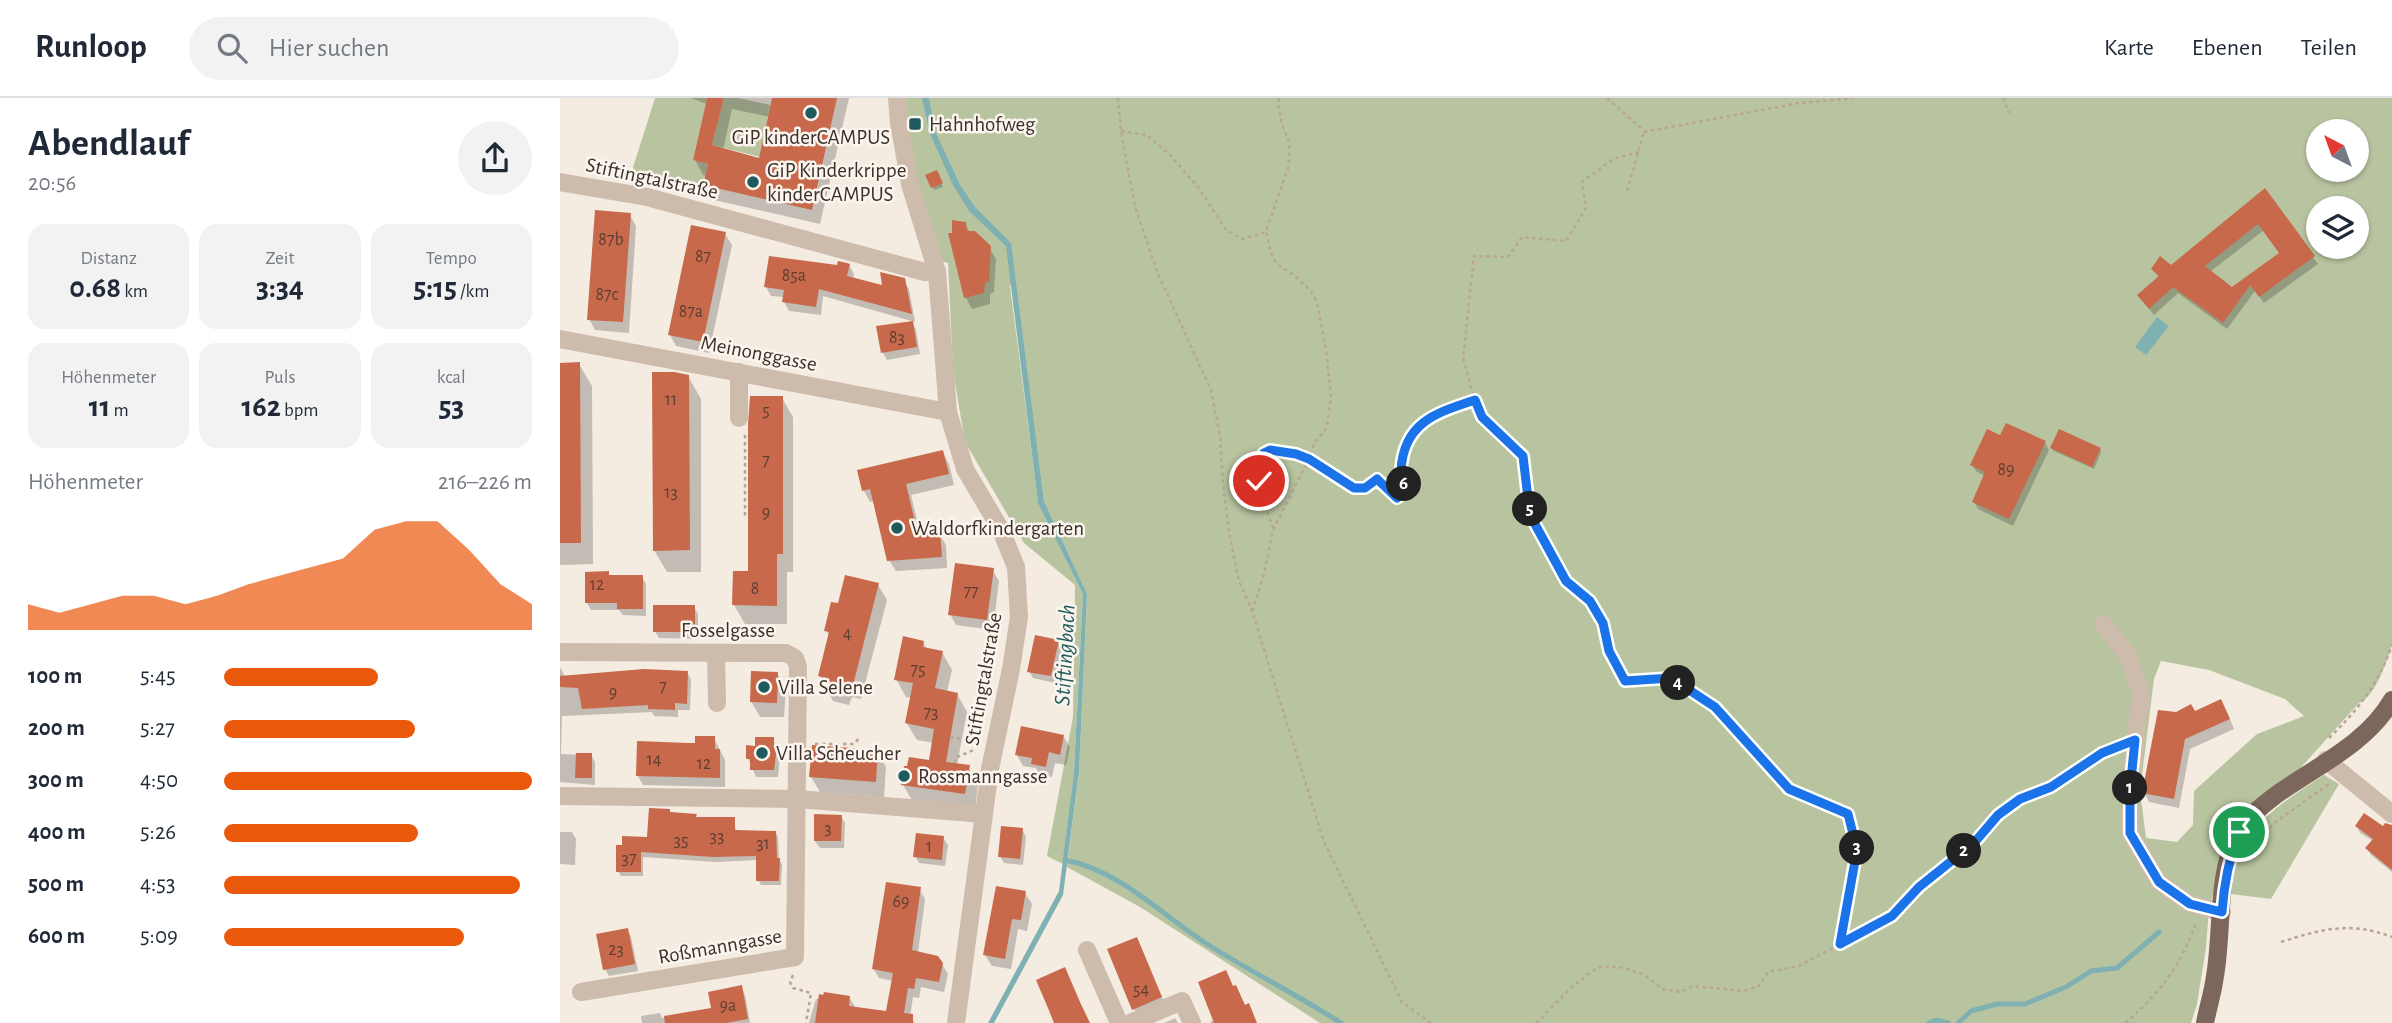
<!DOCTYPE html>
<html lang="de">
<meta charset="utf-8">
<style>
:root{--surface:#fff;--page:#f2f2f3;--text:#1f2937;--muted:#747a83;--line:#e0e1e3;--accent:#ea580c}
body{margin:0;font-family:"Alegreya Sans",sans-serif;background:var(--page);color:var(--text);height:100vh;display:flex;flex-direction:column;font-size:26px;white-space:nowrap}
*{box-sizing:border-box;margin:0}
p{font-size:23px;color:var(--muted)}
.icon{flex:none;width:38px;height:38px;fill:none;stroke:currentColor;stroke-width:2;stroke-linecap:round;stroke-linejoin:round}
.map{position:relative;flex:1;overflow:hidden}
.side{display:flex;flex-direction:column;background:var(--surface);width:560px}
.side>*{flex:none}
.needle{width:46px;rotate:319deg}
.controls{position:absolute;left:1746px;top:21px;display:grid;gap:14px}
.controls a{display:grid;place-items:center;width:63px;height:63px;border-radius:50%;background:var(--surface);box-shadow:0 2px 5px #0004;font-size:35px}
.pin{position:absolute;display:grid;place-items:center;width:60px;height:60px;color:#fff;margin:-30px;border:4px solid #fff;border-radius:50%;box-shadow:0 2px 7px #0007}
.km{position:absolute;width:35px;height:35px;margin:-18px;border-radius:50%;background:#222;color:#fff;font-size:19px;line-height:35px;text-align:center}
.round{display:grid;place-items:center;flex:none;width:74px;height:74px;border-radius:37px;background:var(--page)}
.summary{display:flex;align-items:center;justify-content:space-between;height:119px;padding:0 28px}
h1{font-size:38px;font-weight:700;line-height:52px}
.metrics{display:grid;grid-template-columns:repeat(3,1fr);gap:10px;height:119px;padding:7px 28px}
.metrics div{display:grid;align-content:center;border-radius:18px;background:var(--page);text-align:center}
.metrics b{font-size:30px;font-weight:700}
.metrics small{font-size:19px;font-weight:400}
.metrics p{font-size:19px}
.chart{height:196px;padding:14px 28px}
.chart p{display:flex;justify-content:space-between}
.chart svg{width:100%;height:126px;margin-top:7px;fill:var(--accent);opacity:.7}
ul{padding:0 28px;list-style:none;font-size:23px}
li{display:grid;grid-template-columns:112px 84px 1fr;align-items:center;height:52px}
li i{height:18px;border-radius:9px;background:var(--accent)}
header{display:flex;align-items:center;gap:42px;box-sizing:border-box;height:98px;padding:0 35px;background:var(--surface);border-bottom:2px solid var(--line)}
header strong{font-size:33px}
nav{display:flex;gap:38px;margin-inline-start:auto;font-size:24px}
.search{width:490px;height:63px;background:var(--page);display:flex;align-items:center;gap:18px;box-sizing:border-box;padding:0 24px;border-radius:38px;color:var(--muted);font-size:26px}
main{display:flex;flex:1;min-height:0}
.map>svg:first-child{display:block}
</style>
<header>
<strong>Runloop</strong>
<div class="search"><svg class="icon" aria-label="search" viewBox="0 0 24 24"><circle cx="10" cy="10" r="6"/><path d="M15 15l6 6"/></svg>Hier suchen</div>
<nav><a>Karte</a><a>Ebenen</a><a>Teilen</a></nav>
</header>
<main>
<section class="side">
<div class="summary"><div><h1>Abendlauf</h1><p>20:56</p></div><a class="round"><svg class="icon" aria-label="share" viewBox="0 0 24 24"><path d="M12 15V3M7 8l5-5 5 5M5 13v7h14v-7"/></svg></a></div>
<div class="metrics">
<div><p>Distanz</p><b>0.68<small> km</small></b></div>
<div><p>Zeit</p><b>3:34</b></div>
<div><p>Tempo</p><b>5:15<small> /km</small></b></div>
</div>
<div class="metrics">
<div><p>Höhenmeter</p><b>11<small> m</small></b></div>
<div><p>Puls</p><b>162<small> bpm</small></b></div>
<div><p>kcal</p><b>53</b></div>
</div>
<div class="chart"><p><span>Höhenmeter</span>216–226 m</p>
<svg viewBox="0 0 160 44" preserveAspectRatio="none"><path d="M0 44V35L10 38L20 35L30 32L40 32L50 35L60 32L70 28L80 25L90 22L100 19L110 9L120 6L130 6L140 16L150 28L160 35V44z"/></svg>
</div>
<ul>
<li><b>100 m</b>5:45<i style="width:50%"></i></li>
<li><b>200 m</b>5:27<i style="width:62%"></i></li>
<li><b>300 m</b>4:50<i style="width:100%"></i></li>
<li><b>400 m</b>5:26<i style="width:63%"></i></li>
<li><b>500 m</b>4:53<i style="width:96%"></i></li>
<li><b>600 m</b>5:09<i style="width:78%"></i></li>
</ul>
</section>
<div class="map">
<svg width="1832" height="925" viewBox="0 0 1832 925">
<rect width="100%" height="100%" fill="#f4ebe1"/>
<!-- green -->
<g fill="#b8c4a0" fill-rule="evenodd">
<polygon points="95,0 147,0 133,62 148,66 143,87 71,76"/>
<polygon points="164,0 178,0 210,7 200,59 152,47"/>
<path d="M 337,0 L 1832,0 L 1832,547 C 1826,565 1816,598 1798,606 L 1665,754 L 1649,810 L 1646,850 L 1637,906 L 1631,925 L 760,925 L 580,809 L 507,769 L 519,674 L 527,496 L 484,403 L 455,181 L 450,188 L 478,404 L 523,496 L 514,674 L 503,766 L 487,758 L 513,619 L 515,487 L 464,445 L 405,344 L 393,273 L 388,165 L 371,161 ZM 1759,33 L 1797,33 L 1797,72 L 1759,72 ZM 1759,110 L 1797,110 L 1797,149 L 1759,149 ZM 1601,563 L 1649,572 L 1725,601 L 1744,618 L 1697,636 L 1634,693 L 1633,727 L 1617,744 L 1586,740 L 1580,693 L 1594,581 Z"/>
<path d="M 1764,677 L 1779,686 L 1711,801 L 1671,796 C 1677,731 1714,710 1764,677 Z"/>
</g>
<!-- water -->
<g fill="#7fb0b2">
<polygon points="362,0 369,0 375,33 400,87 415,109 451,145 484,403 527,496 519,674 503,797 434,925 428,925 499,793 514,674 523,496 478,405 446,148 409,113 393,87 370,36"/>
<polygon points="1597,219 1609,228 1586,257 1575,249"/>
</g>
<!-- shadow -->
<g fill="#0003" fill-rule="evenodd">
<path d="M 131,0 L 289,0 L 260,126 L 154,102 L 145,87 L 147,78 L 143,77 L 135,62 L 147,6 ZM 172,11 L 210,19 L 201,62 L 163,52 Z"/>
<polygon points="377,74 383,89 374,92 368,78"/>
<path d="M 1705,93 L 1758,166 L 1704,205 L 1695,193 L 1667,231 L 1618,195 L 1594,217 L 1584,204 L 1599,180 L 1593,171 L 1611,169 ZM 1704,132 L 1721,156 L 1672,191 L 1650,174 Z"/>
<polygon points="70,117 76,128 69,235 35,232 29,221"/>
<polygon points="405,125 410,135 429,149 436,161 434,194 430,196 430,206 412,211 406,200 390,136 393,136"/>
<polygon points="165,136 172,147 149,255 116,248 110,237"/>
<polygon points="289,167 294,176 293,182 324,190 343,182 349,191 355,224 263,198 261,217 229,213 224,204 224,199 211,198 206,189"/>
<polygon points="352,224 356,232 360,256 327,262 323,255 318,230"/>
<polygon points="0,266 19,266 32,288 33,466 0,467"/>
<polygon points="128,278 141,301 141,474 107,474 94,452"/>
<polygon points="222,300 233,319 233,474 227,474 227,526 185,526 174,507 190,475"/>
<polygon points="1441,340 1485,345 1489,352 1453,428 1418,411 1414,404 1425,378 1417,374 1412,367"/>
<polygon points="1492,350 1540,351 1541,354 1534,371 1494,353"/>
<polygon points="382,354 389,366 394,387 351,397 361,438 379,436 386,447 387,470 336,473 329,462 314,403 310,404 304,393 300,374"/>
<polygon points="432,471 439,483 433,532 396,527 390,516"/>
<polygon points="48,475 50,479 82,479 86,486 86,518 63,517 59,512 31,512 27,505"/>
<polygon points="318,487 327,502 301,601 292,599 289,607 273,603 260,577 270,539 266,532"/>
<polygon points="134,509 138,516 138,541 99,540 95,533"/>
<polygon points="363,544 367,551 382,554 392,572 387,594 397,596 407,614 397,667 408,669 418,686 415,713 353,704 343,687 371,664 374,645 357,642 346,624 352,600 346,599 336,581"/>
<polygon points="497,544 502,551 495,585 473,580 469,573"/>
<polygon points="0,569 5,579 127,574 131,582 130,612 118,612 118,619 94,618 92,614 2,618 1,656 31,657 35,664 35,687 0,684"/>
<polygon points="217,575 226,590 224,619 200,619 191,603"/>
<polygon points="1666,612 1674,631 1630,651 1619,710 1589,704 1584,694 1634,615"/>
<polygon points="503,638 510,649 506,667 495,665 492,679 479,677 476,670 463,668 457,657"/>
<polygon points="154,640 165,662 165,689 83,687 78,678 129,647"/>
<polygon points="213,641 220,658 218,679 196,679 188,660 196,649"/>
<polygon points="317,653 326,669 324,699 260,694 251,679"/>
<polygon points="109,712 111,716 135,717 138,721 174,721 176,734 215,734 218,739 219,762 222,766 221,787 201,787 198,782 198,762 156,764 83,759 83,778 61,778 58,773 89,740"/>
<polygon points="281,718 285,725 284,750 260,750 255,743"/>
<polygon points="1797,728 1832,734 1832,774 1811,757 1807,750 1813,743 1800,735"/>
<polygon points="462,731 466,739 463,767 444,765 440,758"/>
<polygon points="0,734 12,734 16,741 15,767 0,766"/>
<polygon points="383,740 388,747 385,768 359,765 355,758"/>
<polygon points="359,791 365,801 358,855 382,866 388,876 384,894 361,889 359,900 353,899 350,919 355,925 249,925 256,901 289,899 295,909 327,915 333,883 319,880 313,870"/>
<polygon points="465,795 472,806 467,833 458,831 451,871 432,868 425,857"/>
<polygon points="67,832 71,839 78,873 49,878 45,871"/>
<polygon points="580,848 605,906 578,918 574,911"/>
<polygon points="181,889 185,897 190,925 82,925 81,918 100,915 102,920 153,911"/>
<polygon points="615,920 618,925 604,925"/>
</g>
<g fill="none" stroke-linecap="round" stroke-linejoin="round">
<!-- stream -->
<g stroke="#7fb0b2" stroke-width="5">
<path d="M 505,762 C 559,772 602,817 647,846 C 691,874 738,897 781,925"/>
<polyline points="1369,925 1376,922 1388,925"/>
<polyline points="1398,925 1411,913 1437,906 1465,906 1506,889 1531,873 1557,870 1599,834"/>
</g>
</g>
<!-- building -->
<g fill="#c8694b" fill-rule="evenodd">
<polygon points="147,0 164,0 152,47 199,60 212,0 277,0 252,112 143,87 148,66 133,62"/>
<polygon points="377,72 383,85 371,90 365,77"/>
<path d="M 1705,90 L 1755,158 L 1699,199 L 1690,187 L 1663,225 L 1613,189 L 1589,211 L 1577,197 L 1599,178 L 1591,171 L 1600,158 L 1611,167 ZM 1698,126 L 1719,155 L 1672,189 L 1645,168 Z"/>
<polygon points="35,112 71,115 63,224 27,222"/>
<polygon points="392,122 406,124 407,133 415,133 431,148 429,183 425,185 424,195 404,200 388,135 392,135"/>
<polygon points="131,127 166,134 143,244 108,237"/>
<polygon points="209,158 277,167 278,163 287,165 290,166 287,178 322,187 320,174 345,180 352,216 259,191 256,209 222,204 224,192 204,189"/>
<polygon points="353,223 357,249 321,255 316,228"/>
<polygon points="20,264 21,445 0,445 0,265"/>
<polygon points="92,274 114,274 129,277 130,452 93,453"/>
<polygon points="190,298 223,298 223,456 217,456 217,508 172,507 173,473 188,473 188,326"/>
<polygon points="1446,325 1486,343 1449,421 1412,404 1425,374 1410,367 1427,331 1440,337"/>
<polygon points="1499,331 1541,350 1532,369 1490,350"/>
<polygon points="383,352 389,376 346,386 358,436 380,434 382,459 327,463 310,391 302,393 297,372"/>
<polygon points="395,465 434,470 427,522 388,517"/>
<polygon points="49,473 49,477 83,477 83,511 57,511 57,505 25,505 25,474"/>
<polygon points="285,477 319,485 293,587 283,584 281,593 263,588 265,580 258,578 269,534 264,533 271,504 278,505"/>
<rect x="93" y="507" width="42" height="27"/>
<polygon points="475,537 499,542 491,578 467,574"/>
<polygon points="343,538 364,543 363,549 383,553 375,590 398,595 386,664 410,667 405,696 341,687 344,668 347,668 349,659 369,662 374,631 345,625 353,585 334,582"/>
<polygon points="84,571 128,573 127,606 115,605 115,612 88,611 88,607 22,611 18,590 0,589 0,578"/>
<polygon points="191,573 218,574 217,605 190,604"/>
<polygon points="1661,601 1670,621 1625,641 1614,701 1582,695 1598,612 1616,614 1631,606 1635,613"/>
<polygon points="461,628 504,637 500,657 489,654 486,669 471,666 472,660 455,657"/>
<polygon points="135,638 155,638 155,651 160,651 160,680 76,678 77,643 129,645 135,645"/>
<polygon points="195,639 214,639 214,650 217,649 214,672 190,672 190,661 186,661 186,647 195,648"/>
<polygon points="252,647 318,652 316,684 249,679"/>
<polygon points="16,655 32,655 32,680 15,680"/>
<polygon points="89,710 110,711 110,714 137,716 136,719 175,719 175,732 216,733 217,760 220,760 219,783 196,783 196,758 153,759 81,754 81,774 56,774 56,747 62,747 62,738 87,739"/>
<polygon points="1804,715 1823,728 1825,725 1832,727 1832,772 1805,750 1813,741 1795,728"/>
<polygon points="254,716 282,717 281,743 254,743"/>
<polygon points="441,728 463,730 460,761 438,759"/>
<polygon points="356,735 384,738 382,762 353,759"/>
<polygon points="326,784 361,789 352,852 378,858 383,865 379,884 356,880 354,891 348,890 344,915 353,916 353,925 255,925 259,896 263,897 264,894 290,898 289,908 326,913 333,875 312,871"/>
<polygon points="436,788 466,793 461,822 452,821 445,861 423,857"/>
<polygon points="68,830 75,866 43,872 36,836"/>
<polygon points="577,839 602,899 572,912 547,851"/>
<polygon points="505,869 520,904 530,925 494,925 488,910 476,882"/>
<polygon points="666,872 673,888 676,887 685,907 689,905 697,925 654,925 638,884"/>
<polygon points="182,887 188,921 166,925 105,925 104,918 151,910 148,894"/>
</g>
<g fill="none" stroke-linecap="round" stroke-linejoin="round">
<!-- path -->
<g stroke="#b9a596" stroke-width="2.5" stroke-dasharray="3.5 3.5" stroke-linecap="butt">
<polyline points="558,0 561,33 575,109 598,176 651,292 660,338 663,386 670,439 679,483 692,513 764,744 842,904 871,925"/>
<polyline points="1047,0 1084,33"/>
<polyline points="1443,0 1449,15"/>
<polyline points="561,33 587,37 610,57 638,89 666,132 683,141 705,134"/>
<polyline points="1084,34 1239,5 1296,0"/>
<polyline points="1079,54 1053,61 1022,84 1026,110 1006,143 962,139 948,159 914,158 903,260 915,302 922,319 963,358 970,417 1006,483 1029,503 1043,525 1049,553 1065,583 1111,580 1155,609 1229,691 1288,716 1297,752 1280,846"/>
<polyline points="1067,93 1084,34"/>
<polyline points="185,337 185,421"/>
<path d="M 713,430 C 707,411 693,383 699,362 C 706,336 759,367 770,375 C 778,379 789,391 798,391 C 806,391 810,384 817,381 L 837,400 L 843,394 C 844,386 841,379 841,372 C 844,324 876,315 915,302"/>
<polyline points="692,513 704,476 713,432 749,361 754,346 767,329 771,299 766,252 757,204 750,192 734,177 717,166 712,158 706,133 729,67 729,44 722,26 718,7 719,0"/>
<polyline points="390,639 418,644 418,646"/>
<path d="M 1769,640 C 1798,612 1819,585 1832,547"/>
<polyline points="255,646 294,646 300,639"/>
<polyline points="395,665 395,660 416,651"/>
<polyline points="1694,744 1717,723 1769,686"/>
<path d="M 1721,844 C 1762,831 1790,823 1832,839"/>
<polyline points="233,877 230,884 233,890 251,895 246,925"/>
<polyline points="651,925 654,924"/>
<polyline points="976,925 1012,889 1038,869 1059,869 1083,876 1103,891 1121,894 1133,888 1184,893 1199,888 1208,874 1239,868 1332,818 1359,789 1414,745 1438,717 1460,701 1491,689 1542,655 1559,649"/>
<path d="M 1565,925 C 1598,898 1622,865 1636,825"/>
</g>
<!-- minor -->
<g stroke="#cdbbac" stroke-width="18">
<polyline points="337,0 339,25 350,86 377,174 388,314 405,371 441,432 456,469 459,519 451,571 430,671 396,925"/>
<polyline points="0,84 87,99 365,174 377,174"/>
<polyline points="0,241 388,314"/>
<polyline points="179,320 179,274"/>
<polyline points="1543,526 1567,556 1581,594 1570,692 1570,735 1599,784 1630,806 1662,814"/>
<polyline points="0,554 226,555 235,560 238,569 235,859 21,894"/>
<polyline points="156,555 157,605"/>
<polyline points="1766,662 1832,716"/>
<polyline points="0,698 238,701 424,716"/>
<polyline points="527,852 559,925"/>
<polyline points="570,925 622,903 632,925"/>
</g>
<!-- major -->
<path stroke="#7d675c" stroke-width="18" d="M 1645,925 C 1648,909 1653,894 1655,878 C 1663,832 1656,777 1678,735 C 1687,719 1702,708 1716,697 C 1755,669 1808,645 1832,602"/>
</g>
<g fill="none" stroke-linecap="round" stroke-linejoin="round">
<!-- route casing -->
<g stroke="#fff" stroke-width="14">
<path id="route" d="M 699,383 L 699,361 L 704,355 L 710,352 L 736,356 L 749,361 L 794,390 L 805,390 L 817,381 L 837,400 L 844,394 C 844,386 841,379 841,372 C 844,324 876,315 915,302 L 922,319 L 963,358 L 970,417 L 1006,483 L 1030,503 L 1043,525 L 1049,553 L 1065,583 L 1111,580 L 1155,609 L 1229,691 L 1288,716 L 1297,752 L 1280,846 L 1332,818 L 1359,789 L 1414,745 L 1438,717 L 1460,701 L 1491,689 L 1542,655 L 1575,642 L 1570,692 L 1570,735 L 1599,784 L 1630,806 L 1662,814 C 1664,786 1669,760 1679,734"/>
</g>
<!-- route -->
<use href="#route" stroke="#1a73e8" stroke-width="9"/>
</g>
<!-- markers -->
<g fill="#1f5a5e" stroke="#fbf5ee" stroke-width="2.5">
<circle cx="251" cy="15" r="7"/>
<rect x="348" y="19" width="14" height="14" rx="3.5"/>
<circle cx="193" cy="84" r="7"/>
<circle cx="337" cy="430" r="7"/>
<circle cx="204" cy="589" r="7"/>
<circle cx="202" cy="655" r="7"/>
<circle cx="344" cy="678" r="7"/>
</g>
<g text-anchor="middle" stroke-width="5" stroke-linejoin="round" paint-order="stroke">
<!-- number labels -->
<g font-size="18" fill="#5e3e33">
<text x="51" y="147">87b</text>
<text x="143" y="164">87</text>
<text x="234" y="183">85a</text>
<text x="47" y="202">87c</text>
<text x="131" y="219">87a</text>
<text x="337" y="245">83</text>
<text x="111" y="307">11</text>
<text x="206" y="318">5</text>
<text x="206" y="368">7</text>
<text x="1446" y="377">89</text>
<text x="111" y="400">13</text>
<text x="206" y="420">9</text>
<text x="37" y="492">12</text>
<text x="195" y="496">8</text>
<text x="411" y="499">77</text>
<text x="287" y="541">4</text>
<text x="358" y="577">75</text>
<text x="103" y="594">7</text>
<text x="53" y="600">9</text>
<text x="371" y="620">73</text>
<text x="94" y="667">14</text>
<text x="144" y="671">12</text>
<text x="268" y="736">3</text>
<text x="157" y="744">33</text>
<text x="121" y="748">35</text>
<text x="203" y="751">31</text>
<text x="369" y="754">1</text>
<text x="69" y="766">37</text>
<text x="341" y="809">69</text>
<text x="56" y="857">23</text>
<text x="581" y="897">54</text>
<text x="168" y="913">9a</text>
</g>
<!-- poi labels -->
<g font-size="21" fill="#3b302b" stroke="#fbf5ee" text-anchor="start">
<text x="369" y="33">Hahnhofweg</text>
<text x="251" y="46" text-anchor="middle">GiP kinderCAMPUS</text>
<text x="207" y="79">GiP Kinderkrippe<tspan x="207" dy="24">kinderCAMPUS</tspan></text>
<text x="351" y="437">Waldorfkindergarten</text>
<text x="218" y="596">Villa Selene</text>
<text x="216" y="662">Villa Scheucher</text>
<text x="358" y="685">Rossmanngasse</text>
</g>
<!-- street labels -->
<g font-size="21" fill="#3b302b" stroke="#fbf5ee">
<text transform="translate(92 80) rotate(12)" y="7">Stiftingtalstraße</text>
<text transform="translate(199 255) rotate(11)" y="7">Meinonggasse</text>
<text x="168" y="539">Fosselgasse</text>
<text transform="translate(423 581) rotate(-80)" y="7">Stiftingtalstraße</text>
<text transform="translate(160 848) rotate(-10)" y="7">Roßmanngasse</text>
</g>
<!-- water labels -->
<g font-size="23" font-style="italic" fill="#1f5a5e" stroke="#fbf5ee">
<text transform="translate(504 557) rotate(-87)" y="8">Stiftingbach</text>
</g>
</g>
</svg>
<div class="controls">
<a><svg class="needle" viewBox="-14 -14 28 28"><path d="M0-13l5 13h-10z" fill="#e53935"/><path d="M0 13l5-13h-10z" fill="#747a83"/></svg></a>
<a><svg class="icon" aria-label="layers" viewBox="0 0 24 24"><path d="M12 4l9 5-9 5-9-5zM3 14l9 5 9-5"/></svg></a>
</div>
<div class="pin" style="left:1679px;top:734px;background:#1e9e55"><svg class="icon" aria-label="arrive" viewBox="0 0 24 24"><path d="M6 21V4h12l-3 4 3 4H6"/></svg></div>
<div class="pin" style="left:699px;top:383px;background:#d93025"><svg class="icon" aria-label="check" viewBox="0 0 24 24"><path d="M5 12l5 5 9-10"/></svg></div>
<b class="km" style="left:1570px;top:690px">1</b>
<b class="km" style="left:1404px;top:753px">2</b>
<b class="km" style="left:1297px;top:750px">3</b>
<b class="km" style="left:1118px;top:585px">4</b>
<b class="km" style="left:970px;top:411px">5</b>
<b class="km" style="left:844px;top:386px">6</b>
</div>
</main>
